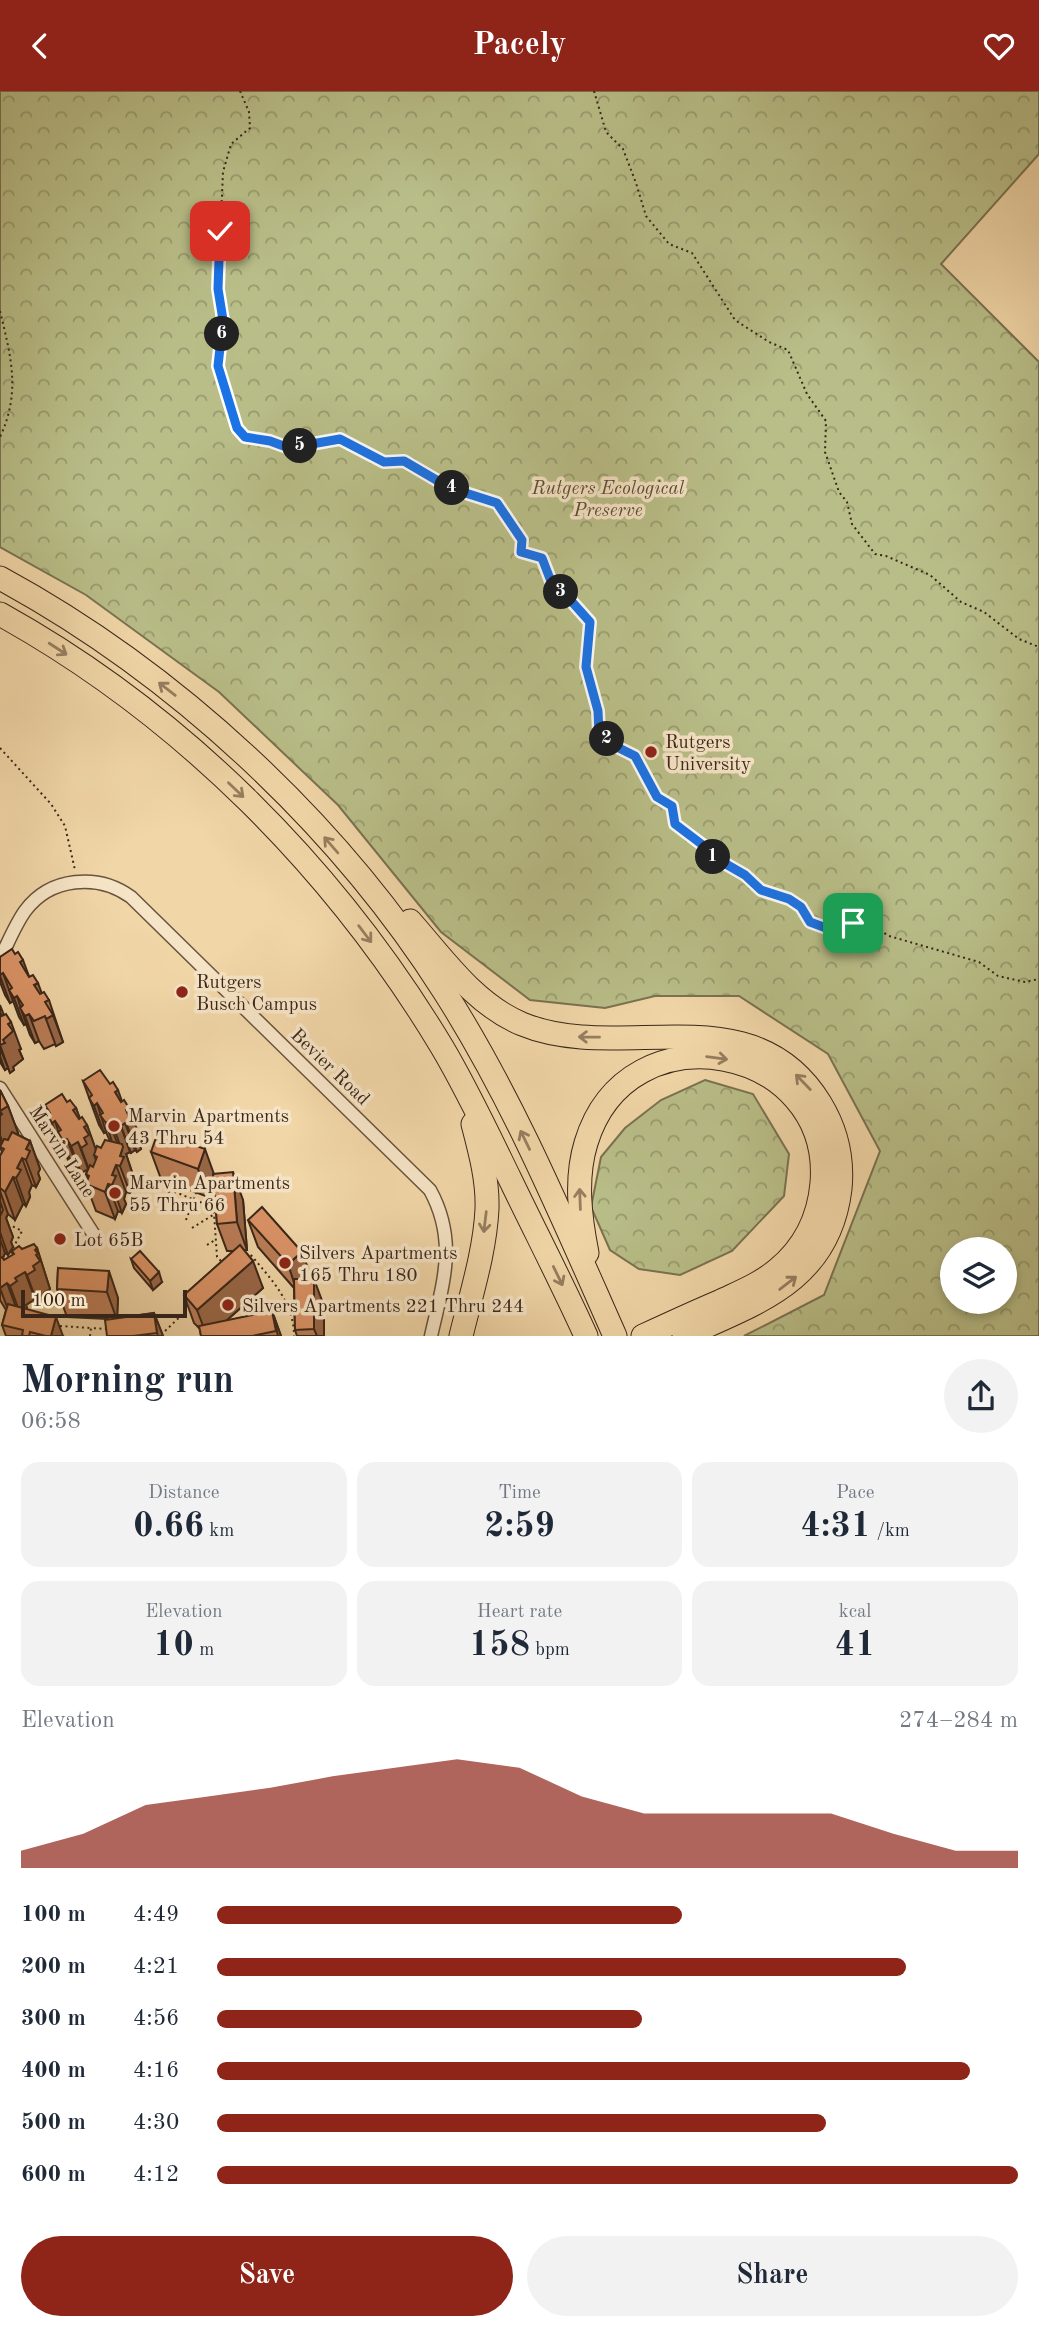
<!DOCTYPE html>
<meta charset="utf-8">
<style>
:root{--surface:#fff;--page:#f2f2f3;--text:#1f2937;--muted:#747a83;--accent:#8f2418}
body{margin:0;font-family:"Old Standard TT",serif;background:var(--page);color:var(--text);height:100vh;display:flex;flex-direction:column;font-size:26px;white-space:nowrap}
*{box-sizing:border-box;margin:0}
p{font-size:23px;color:var(--muted)}
.icon{flex:none;width:38px;height:38px;fill:none;stroke:currentColor;stroke-width:2;stroke-linecap:round;stroke-linejoin:round}
.map{position:relative;height:1245px;overflow:hidden}
.drawer{display:flex;flex-direction:column;background:var(--surface);flex:1}
.drawer>*{flex:none}
.buttons{position:absolute;left:940px;top:1146px;display:grid;gap:14px}
.buttons a{display:grid;place-items:center;width:77px;height:77px;border-radius:50%;background:var(--surface);box-shadow:0 4px 10px #0003;font-size:35px}
.scale{position:absolute;left:21px;bottom:18px;width:166px;box-sizing:border-box;padding-left:7px;border:4px solid #3a271a;border-top:0;font-size:19px;line-height:24px;white-space:nowrap;color:#3a271a;-webkit-text-stroke:5px #f6e4c6;paint-order:stroke}
.pin{position:absolute;display:grid;place-items:center;width:60px;height:60px;color:#fff;margin:-30px;border-radius:14px;box-shadow:0 4px 10px #0006}
.km{position:absolute;width:35px;height:35px;margin:-18px;border-radius:50%;background:#222;color:#fff;font-size:19px;line-height:35px;text-align:center}
.round{display:grid;place-items:center;flex:none;width:74px;height:74px;border-radius:37px;background:var(--page)}
.headline{display:flex;align-items:center;justify-content:space-between;height:119px;padding:0 21px}
h1{font-size:38px;font-weight:700;line-height:52px}
.figures{display:grid;grid-template-columns:repeat(3,1fr);gap:10px;height:119px;padding:7px 21px}
.figures div{display:grid;align-content:center;border-radius:18px;background:var(--page);text-align:center}
.figures b{font-size:35px;font-weight:700}
.figures small{font-size:19px;font-weight:400}
.figures p{font-size:19px}
.chart{height:196px;padding:14px 21px}
.chart p{display:flex;justify-content:space-between}
.chart svg{width:100%;height:126px;margin-top:7px;fill:var(--accent);opacity:.7}
.cta{display:flex;gap:14px;margin-top:auto;padding:14px 21px}
.cta a{flex:1;height:80px;border-radius:42px;background:var(--accent);color:#fff;font-size:28px;font-weight:700;line-height:80px;text-align:center}
.cta a+a{background:var(--page);color:var(--text)}
ul{padding:0 21px;list-style:none;font-size:23px}
li{display:grid;grid-template-columns:112px 84px 1fr;align-items:center;height:52px}
li i{height:18px;border-radius:9px;background:var(--accent)}
header{display:flex;justify-content:space-between;align-items:center;height:91px;padding:0 21px;background:var(--accent);color:#fff;font-size:32px;font-weight:700}
.map>svg:first-child{display:block}
</style>
<header><svg class="icon" aria-label="back" viewBox="0 0 24 24"><path d="M15 5l-7 7 7 7"/></svg>Pacely<svg class="icon" aria-label="heart" viewBox="0 0 24 24"><path d="M12 20l-8-8c-3-5 5-10 8-4 3-6 11-1 8 4z"/></svg></header>
<div class="map">
<svg width="1039" height="1245" viewBox="0 0 1039 1245">
<defs>
<pattern id="forest-crowns" width="20" height="18" patternUnits="userSpaceOnUse" patternTransform="scale(1.75)"><rect width="20" height="18" fill="#b9be88"/><path d="M2 6a3 3 0 1 1 6 0M12 15a3 3 0 1 1 6 0" fill="none" stroke="#979a6e"/></pattern>
</defs>
<rect width="100%" height="100%" fill="#f1d6a7"/>
<filter id="stains"><feTurbulence type="fractalNoise" baseFrequency=".00286" numOctaves="4"/><feColorMatrix values="0 0 0 0 .2 0 0 0 0 .09 0 0 0 0 .02 0 0 0 .5 -.17"/></filter>
<radialGradient id="worn" r=".72"><stop offset=".6" stop-color="#630" stop-opacity="0"/><stop offset="1" stop-color="#630" stop-opacity=".3"/></radialGradient>
<!-- forest -->
<g fill="url(#forest-crowns)" stroke="#7a7251" stroke-width="2" fill-rule="evenodd">
<path d="M 0,0 L 1039,0 L 1039,63 L 941,173 L 1039,271 L 1039,1245 L 744,1245 L 824,1204 L 880,1060 L 828,963 L 739,905 L 655,905 L 605,917 L 530,909 L 441,841 L 338,714 L 219,601 L 86,504 L 0,456 ZM 1004,1158 L 1004,1211 L 952,1211 L 952,1158 Z"/>
<polygon points="705,989 753,1003 789,1063 784,1105 732,1160 680,1184 639,1178 610,1159 591,1116 601,1066 625,1037 661,1009"/>
</g>
<g fill="none" stroke-linecap="round" stroke-linejoin="round">
<!-- street casing -->
<g stroke="#68533d" stroke-width="15">
<g id="street">
<path d="M 0,868 C 8,852 15,834 25,820 C 50,786 98,782 131,806 L 430,1099 C 458,1150 443,1192 431,1245"/>
<polyline points="0,997 94,1144"/>
</g>
</g>
<!-- highway casing -->
<g stroke="#3a271a" stroke-width="25">
<g id="highway">
<path d="M 0,487 C 175,582 337,732 444,900 C 513,1008 563,1128 615,1245"/>
<path d="M 0,523 C 182,624 335,778 442,956 C 467,998 488,1043 510,1088 C 535,1140 562,1192 586,1245"/>
<path d="M 410,830 C 443,867 474,913 522,933 C 620,974 751,900 820,1012 C 836,1038 843,1068 840,1098 C 829,1190 757,1212 684,1245"/>
<path d="M 587,1162 C 580,1126 575,1088 586,1052 C 628,913 833,954 822,1092 C 819,1127 804,1157 777,1179 C 760,1193 740,1201 721,1210 C 695,1221 669,1233 643,1245"/>
<path d="M 461,1245 C 471,1204 485,1160 487,1118 C 488,1089 480,1060 473,1033"/>
</g>
</g>
<!-- path -->
<g stroke="#3a271a" stroke-width="2" stroke-dasharray="2 3.5" stroke-linecap="butt">
<polyline points="240,0 249,21 250,37 231,53 223,81 218,198 223,229 218,276 237,337 245,346 270,350 289,357 339,348 384,371 404,370 450,397 497,412 522,449 521,461 542,467 552,493 573,512 591,531 586,576 598,620 599,642 615,655 635,665 657,706 672,715 675,733 704,755 712,765 745,784 762,799 789,808 801,816 810,831 826,837 853,832 874,836 889,845 979,871 998,885 1025,891 1039,888"/>
<polyline points="594,0 606,41 623,58 636,92 646,125 669,153 692,162 735,229 769,251 788,259 807,303 826,330 825,361 839,401 847,411 852,433 875,463 886,465 930,484 961,511 984,521 1019,548 1039,556"/>
<path d="M 0,220 C 11,266 21,301 0,346"/>
<polyline points="0,657 51,713 65,735 75,779"/>
<polyline points="172,1093 170,1099 205,1113 214,1122 217,1166 223,1172"/>
<polyline points="167,1107 169,1100"/>
<polyline points="186,1129 196,1102"/>
<polyline points="192,1137 213,1124"/>
<polyline points="207,1154 215,1149"/>
<path d="M 247,1166 L 250,1163 C 271,1188 294,1211 294,1245"/>
<polyline points="8,1167 22,1140 10,1134"/>
<polyline points="60,1235 90,1237"/>
<polyline points="160,1241 164,1241 188,1218"/>
<polyline points="90,1245 91,1237 106,1238"/>
</g>
<!-- street -->
<use href="#street" stroke="#f6e4c6" stroke-width="12"/>
<!-- highway -->
<use href="#highway" stroke="#f1d6a7" stroke-width="23"/>
</g>
<!-- wall -->
<g fill="#bb7e58" stroke="#3a271a" stroke-width="2">
<polygon points="0,866 29,886 42,903 49,909 63,951 56,955 55,953 44,958 39,950 35,952 30,944 26,933 24,934 19,926 13,910 10,912 5,904 0,891"/>
<polygon points="0,914 4,924 21,958 19,959 23,968 13,976 14,979 10,982 8,977 5,979 0,971"/>
<polygon points="83,990 122,1010 139,1044 137,1046 141,1058 137,1061 135,1059 131,1062 130,1061 126,1063 133,1084 132,1088 134,1094 130,1102 126,1101 124,1108 126,1113 122,1122 118,1120 115,1128 96,1120 86,1093 88,1089 86,1083 88,1078 81,1082 77,1075 73,1077 68,1069 64,1058 62,1060 57,1051 47,1024 48,1023 45,1014 67,1011 76,1017 80,1028 87,1034 96,1059 101,1057 110,1050 106,1041 104,1042 99,1034"/>
<polygon points="0,999 8,1015 18,1042 16,1043 30,1050 40,1078 38,1082 40,1088 36,1096 32,1094 29,1101 30,1106 26,1115 23,1113 15,1129 8,1123 6,1127 13,1146 11,1151 13,1156 8,1164 5,1162 3,1167 4,1169 13,1164 12,1160 37,1157 50,1198 44,1202 45,1206 37,1211 35,1208 26,1214 27,1217 26,1218 63,1245 6,1245 2,1234 6,1219 0,1209 0,1065 2,1061 0,1056 2,1052 0,1054"/>
<polygon points="151,1061 214,1083 243,1109 247,1159 243,1159 263,1197 226,1230 272,1220 281,1245 201,1245 200,1238 194,1232 184,1204 234,1160 227,1160 217,1133 214,1090 208,1106 161,1088"/>
<polygon points="248,1129 312,1188 324,1215 324,1245 297,1245 295,1239 294,1197 258,1156"/>
<polygon points="131,1168 162,1191 153,1199 134,1177"/>
<polygon points="58,1177 118,1207 117,1227 154,1222 163,1245 107,1245 108,1228 67,1226 57,1198"/>
</g>
<!-- shaded-wall -->
<g fill="#996747" stroke="#3a271a" stroke-width="2">
<polygon points="23,869 33,896 20,871"/>
<polygon points="3,882 13,910 10,912 0,885 0,884"/>
<polygon points="38,892 48,919 34,894"/>
<polygon points="17,905 26,933 24,934 14,907"/>
<polygon points="29,923 39,950 35,952 25,925"/>
<polygon points="53,924 63,951 56,955 46,928"/>
<polygon points="11,931 21,958 19,959 23,968 13,976 14,979 10,982 0,954 8,933"/>
<polygon points="0,957 8,977 5,979 0,965"/>
<polygon points="118,999 128,1027 115,1001"/>
<polygon points="97,1012 106,1041 104,1042 94,1015"/>
<polygon points="8,1015 18,1042 11,1047 4,1056 0,1044 0,1020"/>
<polygon points="76,1017 86,1044 73,1019"/>
<polygon points="129,1017 139,1044 137,1046 141,1058 137,1061 127,1034 126,1019"/>
<polygon points="55,1030 64,1058 62,1060 52,1032"/>
<polygon points="109,1030 119,1057 115,1060 106,1032"/>
<polygon points="125,1032 135,1059 131,1062 121,1035"/>
<polygon points="120,1033 130,1061 126,1063 133,1084 132,1088 134,1094 130,1102 120,1075 120,1065 122,1060 114,1037"/>
<polygon points="87,1034 97,1062 94,1064 97,1072 91,1084 81,1057 84,1036"/>
<polygon points="67,1048 77,1075 73,1077 63,1050"/>
<polygon points="30,1050 40,1078 38,1082 40,1088 36,1096 26,1069 26,1058"/>
<polygon points="78,1051 88,1078 81,1082 71,1055"/>
<polygon points="205,1058 215,1086 208,1106 198,1078"/>
<polygon points="22,1067 32,1094 29,1101 30,1106 26,1115 16,1087 17,1077"/>
<polygon points="116,1074 126,1101 124,1108 126,1113 122,1122 112,1094 112,1084"/>
<polygon points="233,1081 243,1109 247,1159 237,1131"/>
<polygon points="13,1086 23,1113 15,1129 5,1101"/>
<polygon points="108,1093 118,1120 115,1128 105,1101"/>
<polygon points="0,1100 8,1123 6,1127 13,1146 11,1151 13,1156 8,1164 0,1141 0,1125 3,1119 0,1110"/>
<polygon points="0,1148 5,1162 2,1169 0,1181"/>
<polygon points="37,1157 50,1198 44,1202 45,1206 37,1211 27,1184 33,1175 35,1159"/>
<polygon points="302,1161 312,1188 297,1201 288,1173"/>
<polygon points="253,1170 263,1197 209,1245 207,1245 197,1219"/>
<polygon points="109,1180 118,1207 117,1229 107,1201"/>
<polygon points="25,1181 35,1208 26,1214 27,1217 20,1222 10,1195 15,1187"/>
<polygon points="159,1181 162,1191 153,1199 150,1190"/>
<polygon points="314,1188 324,1215 324,1245 317,1245 314,1238"/>
<polygon points="7,1192 17,1219 10,1224 0,1197"/>
<polygon points="272,1220 281,1245 278,1245"/>
<polygon points="154,1222 163,1245 158,1245 157,1242"/>
<polygon points="56,1226 63,1245 51,1245"/>
</g>
<!-- building -->
<g fill="#da9366" stroke="#3a271a" stroke-width="2">
<polygon points="12,858 15,863 18,861 23,869 20,871 29,886 33,884 38,892 34,894 40,903 44,901 49,909 45,911 53,924 46,928 45,925 34,930 29,923 25,925 20,917 23,914 17,905 14,907 9,899 12,897 3,882 0,884 0,866"/>
<polygon points="0,921 2,925 6,923 11,931 8,933 13,940 3,949 5,952 0,954"/>
<polygon points="100,979 110,993 113,991 118,999 115,1001 121,1011 124,1009 129,1017 126,1019 131,1031 127,1034 125,1032 121,1035 120,1033 114,1037 109,1030 106,1032 100,1024 103,1022 97,1012 94,1015 89,1007 92,1004 83,990"/>
<polygon points="0,999 8,1015 0,1020 2,1023 0,1025"/>
<polygon points="62,1003 67,1011 70,1009 76,1017 73,1019 79,1028 82,1026 87,1034 84,1036 89,1044 84,1047 87,1053 81,1057 78,1051 71,1055 67,1048 63,1050 58,1041 61,1039 55,1030 52,1032 47,1024 50,1022 45,1014"/>
<polygon points="12,1041 30,1050 26,1058 30,1060 26,1069 22,1067 17,1077 21,1079 16,1087 13,1086 5,1101 0,1097 0,1065 4,1058 0,1056 4,1048 8,1049"/>
<polygon points="158,1041 205,1058 198,1078 151,1061"/>
<polygon points="105,1049 122,1053 123,1056 120,1065 124,1066 120,1075 116,1074 112,1084 116,1085 112,1094 108,1093 105,1101 86,1093 89,1085 86,1083 90,1074 93,1076 97,1066 94,1064 97,1055 101,1057"/>
<polygon points="233,1081 237,1131 217,1133 213,1083"/>
<polygon points="262,1116 302,1161 288,1173 248,1129"/>
<polygon points="34,1153 37,1157 35,1159 38,1163 36,1164 40,1170 33,1175 35,1179 27,1184 25,1181 15,1187 17,1190 10,1195 7,1192 0,1197 0,1167 2,1166 4,1169 14,1163 12,1160 19,1155 22,1158"/>
<polygon points="240,1154 253,1170 197,1219 184,1204"/>
<polygon points="140,1160 159,1181 150,1190 131,1168"/>
<polygon points="58,1177 109,1180 107,1201 57,1198"/>
<polygon points="294,1188 314,1188 314,1238 295,1239"/>
<polygon points="8,1213 56,1226 51,1245 46,1245 30,1241 29,1245 24,1245 22,1244 23,1239 2,1234"/>
<polygon points="272,1220 276,1240 252,1245 201,1245 199,1235"/>
<polygon points="154,1222 157,1242 133,1245 107,1245 105,1229"/>
</g>
<!-- one-way arrows -->
<defs><path id="oneway-shaft" d="M-6 0H5M1.5-3L5.5 0L1.5 3" fill="none" stroke-width="1.6" stroke-linecap="round" stroke-linejoin="round" transform="scale(1.75)"/></defs>
<g stroke="#967e60">
<use href="#oneway-shaft" transform="translate(58 558) rotate(33)"/>
<use href="#oneway-shaft" transform="translate(167 598) rotate(-142)"/>
<use href="#oneway-shaft" transform="translate(236 699) rotate(44)"/>
<use href="#oneway-shaft" transform="translate(331 754) rotate(-131)"/>
<use href="#oneway-shaft" transform="translate(365 843) rotate(53)"/>
<use href="#oneway-shaft" transform="translate(589 946) rotate(-179)"/>
<use href="#oneway-shaft" transform="translate(717 967) rotate(7)"/>
<use href="#oneway-shaft" transform="translate(803 991) rotate(-134)"/>
<use href="#oneway-shaft" transform="translate(525 1049) rotate(-116)"/>
<use href="#oneway-shaft" transform="translate(580 1108) rotate(-92)"/>
<use href="#oneway-shaft" transform="translate(485 1131) rotate(97)"/>
<use href="#oneway-shaft" transform="translate(558 1185) rotate(64)"/>
<use href="#oneway-shaft" transform="translate(788 1192) rotate(-38)"/>
</g>
<g fill="none" stroke-linecap="round" stroke-linejoin="round">
<!-- route casing -->
<g stroke="#fff" stroke-width="14">
<polyline id="route" points="220,140 218,198 223,229 218,275 237,337 245,346 270,350 289,357 340,348 384,371 404,370 450,397 497,412 522,449 521,461 542,467 552,493 573,512 590,531 586,576 598,620 599,642 615,655 635,665 657,706 672,715 675,733 704,755 712,765 745,784 761,799 789,808 801,816 810,831 826,837 853,832"/>
</g>
<!-- route -->
<use href="#route" stroke="#1a73e8" stroke-width="9"/>
</g>
<!-- markers -->
<g fill="#8f2418" stroke="#f6e4c6" stroke-width="2.5">
<circle cx="651" cy="661" r="7"/>
<circle cx="182" cy="901" r="7"/>
<circle cx="114" cy="1035" r="7"/>
<circle cx="115" cy="1102" r="7"/>
<circle cx="60" cy="1148" r="7"/>
<circle cx="285" cy="1172" r="7"/>
<circle cx="228" cy="1214" r="7"/>
</g>
<g text-anchor="middle" stroke-width="7" stroke-linejoin="round" paint-order="stroke">
<!-- park labels -->
<g font-size="19" font-style="italic" fill="#5a4d36" stroke="#f6e4c6">
<text x="608" y="403">Rutgers Ecological<tspan x="608" dy="22">Preserve</tspan></text>
</g>
<!-- poi labels -->
<g font-size="19" fill="#3a271a" stroke="#f6e4c6" text-anchor="start">
<text x="665" y="657">Rutgers<tspan x="665" dy="22">University</tspan></text>
<text x="196" y="897">Rutgers<tspan x="196" dy="22">Busch Campus</tspan></text>
<text x="128" y="1031">Marvin Apartments<tspan x="128" dy="22">43 Thru 54</tspan></text>
<text x="129" y="1098">Marvin Apartments<tspan x="129" dy="22">55 Thru 66</tspan></text>
<text x="74" y="1155">Lot 65B</text>
<text x="299" y="1168">Silvers Apartments<tspan x="299" dy="22">165 Thru 180</tspan></text>
<text x="242" y="1221">Silvers Apartments 221 Thru 244</text>
</g>
<!-- street labels -->
<g font-size="19" fill="#3a271a" stroke="#f6e4c6">
<text transform="translate(331 975) rotate(44)" y="7">Bevier Road</text>
<text transform="translate(63 1060) rotate(57)" y="7">Marvin Lane</text>
</g>
</g>
<rect width="100%" height="100%" filter="url(#stains)"/>
<rect width="100%" height="100%" fill="url(#worn)"/>
</svg>
<div class="buttons">
<a><svg class="icon" aria-label="layers" viewBox="0 0 24 24"><path d="M12 4l9 5-9 5-9-5zM3 14l9 5 9-5"/></svg></a>
</div>
<div class="scale">100 m</div>
<div class="pin" style="left:853px;top:832px;background:#1e9e55"><svg class="icon" aria-label="arrive" viewBox="0 0 24 24"><path d="M6 21V4h12l-3 4 3 4H6"/></svg></div>
<div class="pin" style="left:220px;top:140px;background:#d93025"><svg class="icon" aria-label="check" viewBox="0 0 24 24"><path d="M5 12l5 5 9-10"/></svg></div>
<b class="km" style="left:713px;top:766px">1</b>
<b class="km" style="left:607px;top:648px">2</b>
<b class="km" style="left:561px;top:501px">3</b>
<b class="km" style="left:452px;top:397px">4</b>
<b class="km" style="left:300px;top:355px">5</b>
<b class="km" style="left:222px;top:243px">6</b>
</div>
<section class="drawer">
<div class="headline"><div><h1>Morning run</h1><p>06:58</p></div><a class="round"><svg class="icon" aria-label="share" viewBox="0 0 24 24"><path d="M12 15V3M7 8l5-5 5 5M5 13v7h14v-7"/></svg></a></div>
<div class="figures">
<div><p>Distance</p><b>0.66<small> km</small></b></div>
<div><p>Time</p><b>2:59</b></div>
<div><p>Pace</p><b>4:31<small> /km</small></b></div>
</div>
<div class="figures">
<div><p>Elevation</p><b>10<small> m</small></b></div>
<div><p>Heart rate</p><b>158<small> bpm</small></b></div>
<div><p>kcal</p><b>41</b></div>
</div>
<div class="chart"><p><span>Elevation</span>274–284 m</p>
<svg viewBox="0 0 160 44" preserveAspectRatio="none"><path d="M0 44V38L10 32L20 22L30 19L40 16L50 12L60 9L70 6L80 9L90 19L100 25L110 25L120 25L130 25L140 32L150 38L160 38V44z"/></svg>
</div>
<ul>
<li><b>100 m</b>4:49<i style="width:58%"></i></li>
<li><b>200 m</b>4:21<i style="width:86%"></i></li>
<li><b>300 m</b>4:56<i style="width:53%"></i></li>
<li><b>400 m</b>4:16<i style="width:94%"></i></li>
<li><b>500 m</b>4:30<i style="width:76%"></i></li>
<li><b>600 m</b>4:12<i style="width:100%"></i></li>
</ul>
<div class="cta"><a>Save</a><a>Share</a></div>
</section>
